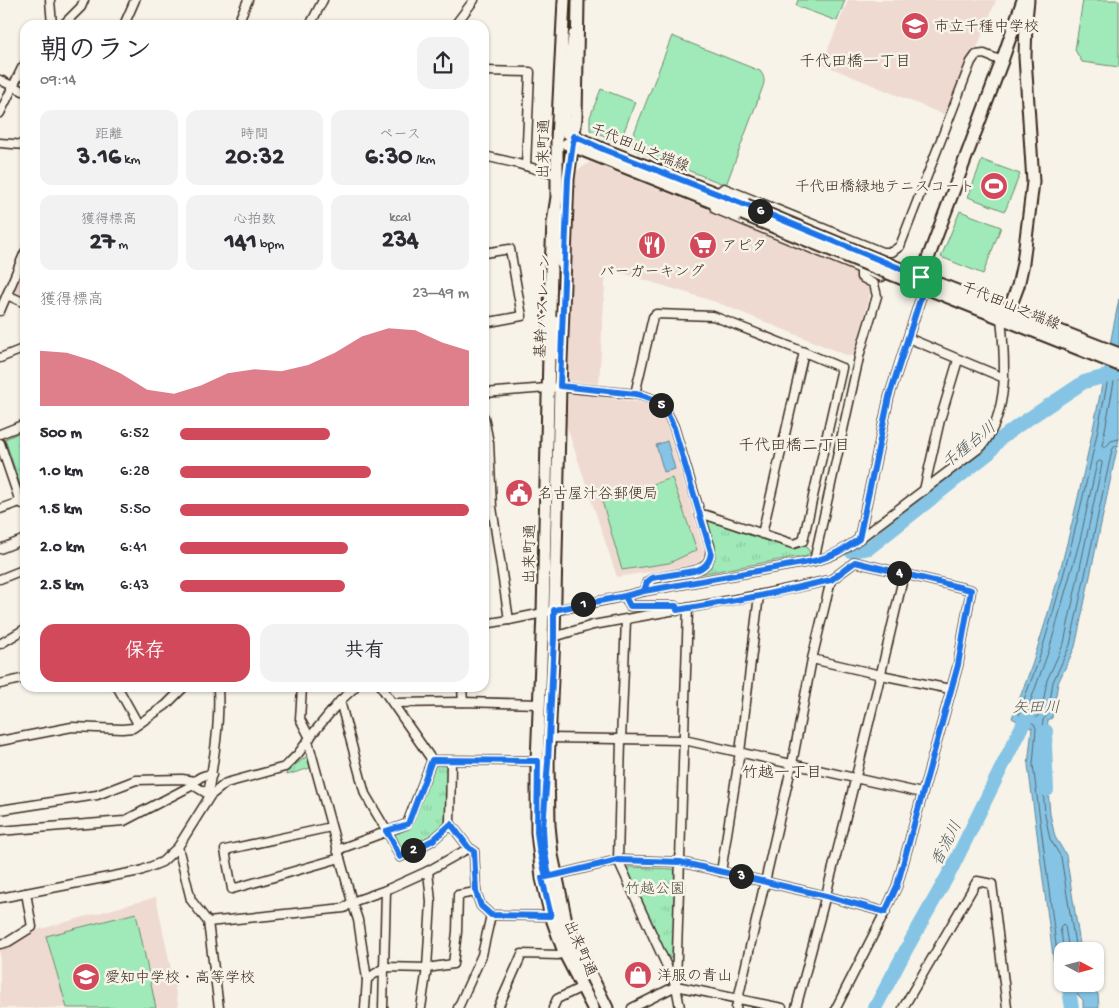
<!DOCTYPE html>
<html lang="ja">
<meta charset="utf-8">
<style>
:root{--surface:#fff;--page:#f2f2f3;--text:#2b2b33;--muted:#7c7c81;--accent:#d1495b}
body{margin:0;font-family:"Gochi Hand","Klee One",sans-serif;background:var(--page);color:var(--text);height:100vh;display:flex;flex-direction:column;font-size:19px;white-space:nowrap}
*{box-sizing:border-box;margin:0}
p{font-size:16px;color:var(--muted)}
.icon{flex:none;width:28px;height:28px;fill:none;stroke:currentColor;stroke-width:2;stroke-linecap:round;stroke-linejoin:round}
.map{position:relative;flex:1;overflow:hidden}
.sheet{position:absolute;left:20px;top:20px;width:469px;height:672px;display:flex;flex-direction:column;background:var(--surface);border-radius:15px;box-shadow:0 1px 4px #0004}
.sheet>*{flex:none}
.needle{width:32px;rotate:97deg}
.buttons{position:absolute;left:1054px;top:942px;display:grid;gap:10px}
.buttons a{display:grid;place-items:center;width:50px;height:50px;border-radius:10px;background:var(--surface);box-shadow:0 1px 4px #0004;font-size:25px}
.pin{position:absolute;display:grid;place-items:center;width:42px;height:42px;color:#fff;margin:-21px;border-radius:10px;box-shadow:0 2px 8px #0006}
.km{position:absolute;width:25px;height:25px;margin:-12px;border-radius:50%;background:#222;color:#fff;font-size:14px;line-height:25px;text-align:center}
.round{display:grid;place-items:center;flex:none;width:52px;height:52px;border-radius:15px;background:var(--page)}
.summary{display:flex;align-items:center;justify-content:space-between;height:85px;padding:0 20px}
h1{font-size:28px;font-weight:700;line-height:38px}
.figures{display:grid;grid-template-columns:repeat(3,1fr);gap:8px;height:85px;padding:5px 20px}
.figures div{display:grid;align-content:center;border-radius:12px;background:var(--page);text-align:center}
.figures b{font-size:25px;font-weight:700}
.figures small{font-size:14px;font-weight:400}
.figures p{font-size:14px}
.chart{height:140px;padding:10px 20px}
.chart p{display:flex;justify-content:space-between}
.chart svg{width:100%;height:90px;margin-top:5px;fill:var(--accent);opacity:.7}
.action{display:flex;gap:10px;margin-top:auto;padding:10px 20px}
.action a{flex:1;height:58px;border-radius:15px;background:var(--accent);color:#fff;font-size:20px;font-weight:700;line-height:58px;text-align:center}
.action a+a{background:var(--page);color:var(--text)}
ul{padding:0 20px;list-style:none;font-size:16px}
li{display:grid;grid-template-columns:80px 60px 1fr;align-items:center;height:38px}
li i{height:12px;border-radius:6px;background:var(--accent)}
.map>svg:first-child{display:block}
</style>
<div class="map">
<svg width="1119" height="1008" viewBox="0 0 1119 1008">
<defs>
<pattern id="park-tufts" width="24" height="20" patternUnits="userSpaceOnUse" patternTransform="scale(1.25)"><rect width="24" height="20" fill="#a0eab9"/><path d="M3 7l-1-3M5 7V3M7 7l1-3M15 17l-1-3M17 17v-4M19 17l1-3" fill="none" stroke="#8bc99f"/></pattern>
</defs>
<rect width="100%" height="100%" fill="#f7f3e8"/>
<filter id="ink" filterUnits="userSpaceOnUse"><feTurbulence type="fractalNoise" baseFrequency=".02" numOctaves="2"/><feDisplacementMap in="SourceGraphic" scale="10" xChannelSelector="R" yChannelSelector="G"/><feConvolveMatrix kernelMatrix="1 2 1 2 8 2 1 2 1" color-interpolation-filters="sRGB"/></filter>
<g filter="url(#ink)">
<!-- built -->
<g fill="#efdad1">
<polygon points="848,0 996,0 977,48 972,50 947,116 822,64"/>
<polygon points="590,162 874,276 855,355 848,356 716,302 606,268 599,384 571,381 568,379 574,173"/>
<polygon points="25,266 25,301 13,294"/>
<polygon points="570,393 646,403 659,411 665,420 704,551 704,555 699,562 694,565 617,577 566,424 568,396"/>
<polygon points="156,897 179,1008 0,1008 0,947 16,943 26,933"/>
</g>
<!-- park -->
<g fill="url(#park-tufts)" stroke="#6e8a6c">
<polygon points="25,430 25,498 24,497 5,439"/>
<path d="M 709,519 L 793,547 L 805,543 L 810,553 L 805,557 L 796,557 L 700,574 C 723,561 711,541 705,521 Z"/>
<polygon points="307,756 310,768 287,775 286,772"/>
<polygon points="435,763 448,763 452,822 432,838 403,854 400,853 392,836 394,832 411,826"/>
<polygon points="628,867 673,869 675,871 673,957 668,959 666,958 626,871"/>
</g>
<!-- pitch -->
<g fill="#a0eab9" stroke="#6e8a6c">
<polygon points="798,0 845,0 837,21 796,6"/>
<polygon points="1083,0 1119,0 1119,67 1082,62 1075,50"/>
<path d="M 672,36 L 760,71 C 765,77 765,82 762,89 L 726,185 L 635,150 L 631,141 Z"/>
<polygon points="601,89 635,102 620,142 590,130 590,117"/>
<polygon points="982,160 1020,174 1005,211 968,197"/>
<polygon points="960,211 1001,227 983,274 941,257"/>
<polygon points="672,478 697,550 669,563 622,570 602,501"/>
<polygon points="136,913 156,1008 67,1008 46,936"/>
</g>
<!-- water -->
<g fill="#85c4e5" stroke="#678695">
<path d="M 1119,299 L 1119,439 L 1075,647 L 1058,683 L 1052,718 L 1048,720 L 1045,752 L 1050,814 L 1055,837 L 1066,855 L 1081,951 L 1062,951 L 1062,979 L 1055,971 L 1028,765 L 1032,727 L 1030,728 L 1012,718 C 1021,694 1031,671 1038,646 C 1074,533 1096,415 1119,299 Z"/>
<polygon points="667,441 675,469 664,472 656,445"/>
<polygon points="1067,984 1087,984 1098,994 1099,1008 1083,1008 1083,1000"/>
</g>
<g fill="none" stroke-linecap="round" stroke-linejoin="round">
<!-- shore -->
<g stroke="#59686e" stroke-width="1">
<polyline points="1116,371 1102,446 1105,448 1111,441 1119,439"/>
<polygon points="1100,461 1102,462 1102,464 1064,643 1047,680 1042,710 1037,717 1035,717 1028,714 1027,711 1049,650 1080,540 1097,463"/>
<polyline points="1064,951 1060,927 1063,924 1065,926 1069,951"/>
<polyline points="1076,951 1061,857 1050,839 1045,815 1040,751 1043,720 1048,714 1053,682 1070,645 1112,450 1115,446 1119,446"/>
<path d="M 1062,972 L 1059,968 L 1033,765 L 1036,728 L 1034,724 L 1020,716 L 1019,714 C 1026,691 1037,669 1043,646 C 1071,555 1092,462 1110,369"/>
</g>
<!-- river -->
<g stroke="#85c4e5" stroke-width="14">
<polyline points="851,551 869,548 989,453 999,440 1019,425 1084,382 1114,374"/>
<polyline points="1046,731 1045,745 1047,790"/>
<polyline points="1068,984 1072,1008"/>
<polyline points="875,1008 908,946 951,870 1028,714 1034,709"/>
</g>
<!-- street casing -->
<g stroke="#3b2a1e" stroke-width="11">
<g id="street">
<polyline points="50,0 52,25"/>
<polyline points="63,25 81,7 84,0"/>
<polyline points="124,25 135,0"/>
<polyline points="237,25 248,0"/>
<polyline points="310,25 323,0"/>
<polyline points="455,25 474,0"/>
<polyline points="484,71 530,72 526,166"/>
<polyline points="0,80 25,92"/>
<polyline points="0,113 22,68 25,65"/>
<polyline points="566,133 570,55 573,34"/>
<polyline points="0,143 25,145"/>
<polyline points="484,156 515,163 557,175"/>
<polyline points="716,194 724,188 882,252 892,252 900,246 971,62 976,55 984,54 1002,61"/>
<polyline points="713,202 715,209 861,269 882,277 886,268"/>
<polyline points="559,212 560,263"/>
<polyline points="484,253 510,249 522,316 484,323"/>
<polyline points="7,295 25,303"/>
<polyline points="0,311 25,252"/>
<polyline points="908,338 1004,378"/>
<polyline points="554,355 558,320"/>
<polyline points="0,358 25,348"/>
<path d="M 484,393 L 560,387 L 635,394 C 660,399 664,404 674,427 L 710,546 C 712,559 707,567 694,571 L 652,579 L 647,582 L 644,591"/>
<polyline points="635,394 653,317 656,314 713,316 804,352"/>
<polyline points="484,417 489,443 492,507 509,620"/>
<polyline points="0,434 25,424"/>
<polyline points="0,443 20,502 25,506"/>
<polyline points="924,490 940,420 958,360"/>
<polyline points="0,509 20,502"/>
<polyline points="700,515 706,515 793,544 803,541 842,368 804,352 762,534"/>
<polyline points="859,539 889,397 921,297 921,282"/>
<polyline points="0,549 25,539"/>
<polyline points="814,561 860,353 877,296 874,284 861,277 861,269"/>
<polyline points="0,579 25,569"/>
<polyline points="625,596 630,606 675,606 677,611"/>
<polyline points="626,620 621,740 618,860 676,986 680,1008"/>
<path d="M 484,624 L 509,620 L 625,596 L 644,591 L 814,561 C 834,556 842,551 859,539 L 982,446 C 1010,410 1005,360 1001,317 L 1002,316"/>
<polyline points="554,637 593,625 759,595 831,580 855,562 971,590 958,665 897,886 885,912 836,1008"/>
<polyline points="0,644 25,629"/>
<polyline points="812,659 881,675 950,689"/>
<polyline points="0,684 25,678"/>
<polyline points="118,688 138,724"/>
<polyline points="302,688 300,719 310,738"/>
<polyline points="382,688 432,760 537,761"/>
<polyline points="462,688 463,702"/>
<polyline points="340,701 365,794 392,840 400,857 433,840 451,824"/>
<polyline points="393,703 463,702 540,704"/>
<polyline points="549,738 684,740 922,793"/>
<polyline points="0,741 72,727 122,729 133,728 166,705 183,688"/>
<polyline points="308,741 352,902 386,890 428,871 469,848"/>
<polyline points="451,761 450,823 469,848 474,851 476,892 481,906 491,915 555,916"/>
<path d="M 212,775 C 204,774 196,778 193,785 L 208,794 C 214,759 220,723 218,688"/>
<path d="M 544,809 C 542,833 543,858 551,881"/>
<polyline points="0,810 97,795 136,780 182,779 195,781"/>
<polyline points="331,827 225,850 232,889 340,858"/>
<polyline points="0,831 124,821 193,785"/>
<polyline points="178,847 191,900 208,922 219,1008"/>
<polyline points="337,850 407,824 432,760"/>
<polyline points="721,872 740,752 759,595"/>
<polyline points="542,878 556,875 618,860 680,862 826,896 885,912"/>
<polyline points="549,886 565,933 581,976"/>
<polyline points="0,898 140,871 162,862 178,847 210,796 226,783 285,767 298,754 314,732 340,701 354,688"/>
<polyline points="208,922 344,908 352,902 358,920 367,979 365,1008"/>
<polyline points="0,944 8,942 32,927 26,893"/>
<polyline points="367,979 385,967 427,968 453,964 457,932 458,895 476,892"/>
<polyline points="676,984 688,608"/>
<polyline points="383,1008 386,890"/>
<polyline points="421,1008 427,968 431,902 428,871"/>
<polyline points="458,1008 482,955 491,915"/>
<polyline points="498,1008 522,954 558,955 564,952"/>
<polyline points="553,1008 557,999 582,987"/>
<polyline points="632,1008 676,986 782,1008"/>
<polyline points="736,1008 792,764 812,659 831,580"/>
<path d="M 796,1008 C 835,864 871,719 904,574"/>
<polyline points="903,1008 977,881 992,884 1007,1008"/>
</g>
</g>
<!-- secondary casing -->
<g stroke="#3b2a1e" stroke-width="15">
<g id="secondary">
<polyline points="564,0 557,140 557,197 553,223 551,269 543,613 537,761 537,832 542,878 551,916 564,952 593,1008"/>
<polyline points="578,0 576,118 568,179 560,387 554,637 548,762 549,825 552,855 566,921 577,947 607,1008"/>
<polyline points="569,134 605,150 746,205"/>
<polyline points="567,144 742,214"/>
<polyline points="916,275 1119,354"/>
<polyline points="921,277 1002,61 1023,0"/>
<polyline points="908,281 1119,365"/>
<polyline points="1009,310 1018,286 1023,263 1033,182 1025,57 1026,19 1028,0"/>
</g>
</g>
<!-- street -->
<use href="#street" stroke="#f7f3e8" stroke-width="8"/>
<!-- secondary -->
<use href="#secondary" stroke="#f7f3e8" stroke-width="11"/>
<!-- secondary-bridge casing -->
<g stroke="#3b2a1e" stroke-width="15" stroke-linecap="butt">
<g id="secondary-bridge">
<polyline points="746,205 910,273"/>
<polyline points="742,214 908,281"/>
</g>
</g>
<!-- secondary-bridge -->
<use href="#secondary-bridge" stroke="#f7f3e8" stroke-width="11"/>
</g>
</g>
<g fill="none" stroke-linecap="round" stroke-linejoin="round" filter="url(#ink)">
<!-- route casing -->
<g stroke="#fff" stroke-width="10">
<path id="route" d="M 921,277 L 921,297 L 889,397 L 859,539 C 843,550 833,556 814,561 L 644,591 L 625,596 L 554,610 L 554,638 L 548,762 L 543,828 L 544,846 L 549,876 L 542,878 L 551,916 L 491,915 L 481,906 L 476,892 L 474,851 L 469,848 L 451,824 L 433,840 L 400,857 L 392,840 L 386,831 L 408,824 L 432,760 L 538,761 L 537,832 L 539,848 L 546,877 L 556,875 L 618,860 L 680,862 L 826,896 L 885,912 L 897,886 L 958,665 L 971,590 L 855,562 L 831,580 L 759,596 L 677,610 L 676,606 L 630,606 L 625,596 L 644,591 L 647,582 L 652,578 L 694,571 C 704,568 710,563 711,552 L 674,428 C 664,404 660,399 636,394 L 560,386 L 568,179 L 574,136 L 605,150 L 746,205 L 921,277"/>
</g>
<!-- route -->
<use href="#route" stroke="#1a73e8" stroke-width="6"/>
</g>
<!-- icons -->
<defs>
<g id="school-disc" transform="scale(1.4375)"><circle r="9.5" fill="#d1495b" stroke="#f7f3e8"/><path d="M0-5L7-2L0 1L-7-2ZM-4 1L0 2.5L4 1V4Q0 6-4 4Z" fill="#fff"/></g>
<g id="stadium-disc" transform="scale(1.4375)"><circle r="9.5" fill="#d1495b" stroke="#f7f3e8"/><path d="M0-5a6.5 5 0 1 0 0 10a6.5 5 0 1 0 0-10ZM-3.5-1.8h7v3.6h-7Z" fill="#fff"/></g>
<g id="restaurant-disc" transform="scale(1.4375)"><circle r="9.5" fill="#d1495b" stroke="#f7f3e8"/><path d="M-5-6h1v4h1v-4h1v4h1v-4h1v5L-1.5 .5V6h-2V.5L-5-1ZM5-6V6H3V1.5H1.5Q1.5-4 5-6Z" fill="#fff"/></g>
<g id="supermarket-disc" transform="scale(1.4375)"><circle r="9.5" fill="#d1495b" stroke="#f7f3e8"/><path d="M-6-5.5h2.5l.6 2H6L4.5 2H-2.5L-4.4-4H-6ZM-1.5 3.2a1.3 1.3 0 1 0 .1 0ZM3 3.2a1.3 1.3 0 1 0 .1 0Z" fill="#fff"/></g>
<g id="civic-disc" transform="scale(1.4375)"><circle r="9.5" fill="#d1495b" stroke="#f7f3e8"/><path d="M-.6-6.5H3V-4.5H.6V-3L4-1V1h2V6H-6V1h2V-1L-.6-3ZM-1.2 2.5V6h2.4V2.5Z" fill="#fff"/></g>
<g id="shop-disc" transform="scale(1.4375)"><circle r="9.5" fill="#d1495b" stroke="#f7f3e8"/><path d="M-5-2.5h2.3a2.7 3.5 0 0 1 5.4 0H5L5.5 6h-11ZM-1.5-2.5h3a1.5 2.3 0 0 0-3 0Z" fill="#fff"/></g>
</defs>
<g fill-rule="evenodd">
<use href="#school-disc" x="915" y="26"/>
<use href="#stadium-disc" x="994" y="186"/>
<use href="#restaurant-disc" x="652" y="245"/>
<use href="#supermarket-disc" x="703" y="245"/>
<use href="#civic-disc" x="519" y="493"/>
<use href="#shop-disc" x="638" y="975"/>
<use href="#school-disc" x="86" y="977"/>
</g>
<g text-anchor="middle" stroke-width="5" stroke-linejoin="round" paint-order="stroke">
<!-- poi labels -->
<g font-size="15" fill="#3b2a1e" stroke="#f7f3e8" text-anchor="start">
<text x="934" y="31">市立千種中学校</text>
<text x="975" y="191" text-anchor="end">千代田橋緑地テニスコート</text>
<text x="722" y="250">アピタ</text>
<text x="652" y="276" text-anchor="middle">バーガーキング</text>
<text x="538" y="498">名古屋汁谷郵便局</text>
<text x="657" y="980">洋服の青山</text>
<text x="105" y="982">愛知中学校・高等学校</text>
</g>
<!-- street labels -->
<g font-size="15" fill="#3b2a1e" stroke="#f7f3e8">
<text transform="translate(640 147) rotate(22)" y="5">千代田山之端線</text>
<text transform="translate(543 149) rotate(-89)" y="5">出来町通</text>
<text transform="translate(1011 305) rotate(22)" y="5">千代田山之端線</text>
<text transform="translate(542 306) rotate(-87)" y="5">基幹バスレーン</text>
<text transform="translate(529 554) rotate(-89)" y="5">出来町通</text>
<text transform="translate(581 948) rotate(66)" y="5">出来町通</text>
</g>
<!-- park labels -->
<g font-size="15" fill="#4f503d" stroke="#f7f3e8">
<text x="655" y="893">竹越公園</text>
</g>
<!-- neighbourhood labels -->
<g font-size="16" fill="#3b2a1e" stroke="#f7f3e8">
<text x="855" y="66">千代田橋一丁目</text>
<text x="794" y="450">千代田橋二丁目</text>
<text x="782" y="777">竹越一丁目</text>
</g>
<!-- water labels -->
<g font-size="16" font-style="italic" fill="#51585a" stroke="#f7f3e8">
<text transform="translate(968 444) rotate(-39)" y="6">千種台川</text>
<text x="1036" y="712">矢田川</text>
<text transform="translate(945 843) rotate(-63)" y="6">香流川</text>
</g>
</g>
</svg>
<div class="buttons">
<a><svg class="needle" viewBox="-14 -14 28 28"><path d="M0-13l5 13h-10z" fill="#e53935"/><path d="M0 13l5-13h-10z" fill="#7c7c81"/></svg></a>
</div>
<div class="pin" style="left:921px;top:277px;background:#1e9e55"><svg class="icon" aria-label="arrive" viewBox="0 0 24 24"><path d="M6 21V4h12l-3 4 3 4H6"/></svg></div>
<b class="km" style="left:583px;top:604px">1</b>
<b class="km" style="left:413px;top:850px">2</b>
<b class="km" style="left:741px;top:876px">3</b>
<b class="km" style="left:899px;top:573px">4</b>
<b class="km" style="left:661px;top:405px">5</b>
<b class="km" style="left:760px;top:211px">6</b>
<section class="sheet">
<div class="summary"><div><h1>朝のラン</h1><p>09:14</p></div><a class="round"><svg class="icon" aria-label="share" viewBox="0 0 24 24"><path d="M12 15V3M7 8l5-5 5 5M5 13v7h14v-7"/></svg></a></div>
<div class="figures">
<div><p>距離</p><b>3.16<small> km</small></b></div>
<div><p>時間</p><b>20:32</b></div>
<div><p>ペース</p><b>6:30<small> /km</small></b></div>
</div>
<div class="figures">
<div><p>獲得標高</p><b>27<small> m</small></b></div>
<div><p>心拍数</p><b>141<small> bpm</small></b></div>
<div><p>kcal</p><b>234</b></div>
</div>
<div class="chart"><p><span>獲得標高</span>23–49 m</p>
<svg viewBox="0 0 160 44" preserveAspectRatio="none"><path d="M0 44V17L10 18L20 22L30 28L40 36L50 38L60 34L70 28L80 26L90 27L100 24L110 18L120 10L130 6L140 7L150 13L160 17V44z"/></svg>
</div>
<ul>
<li><b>500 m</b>6:52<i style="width:52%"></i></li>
<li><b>1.0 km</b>6:28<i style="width:66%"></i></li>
<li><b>1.5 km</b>5:50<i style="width:100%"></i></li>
<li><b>2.0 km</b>6:41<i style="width:58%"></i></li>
<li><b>2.5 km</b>6:43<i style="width:57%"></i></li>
</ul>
<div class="action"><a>保存</a><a>共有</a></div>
</section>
</div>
